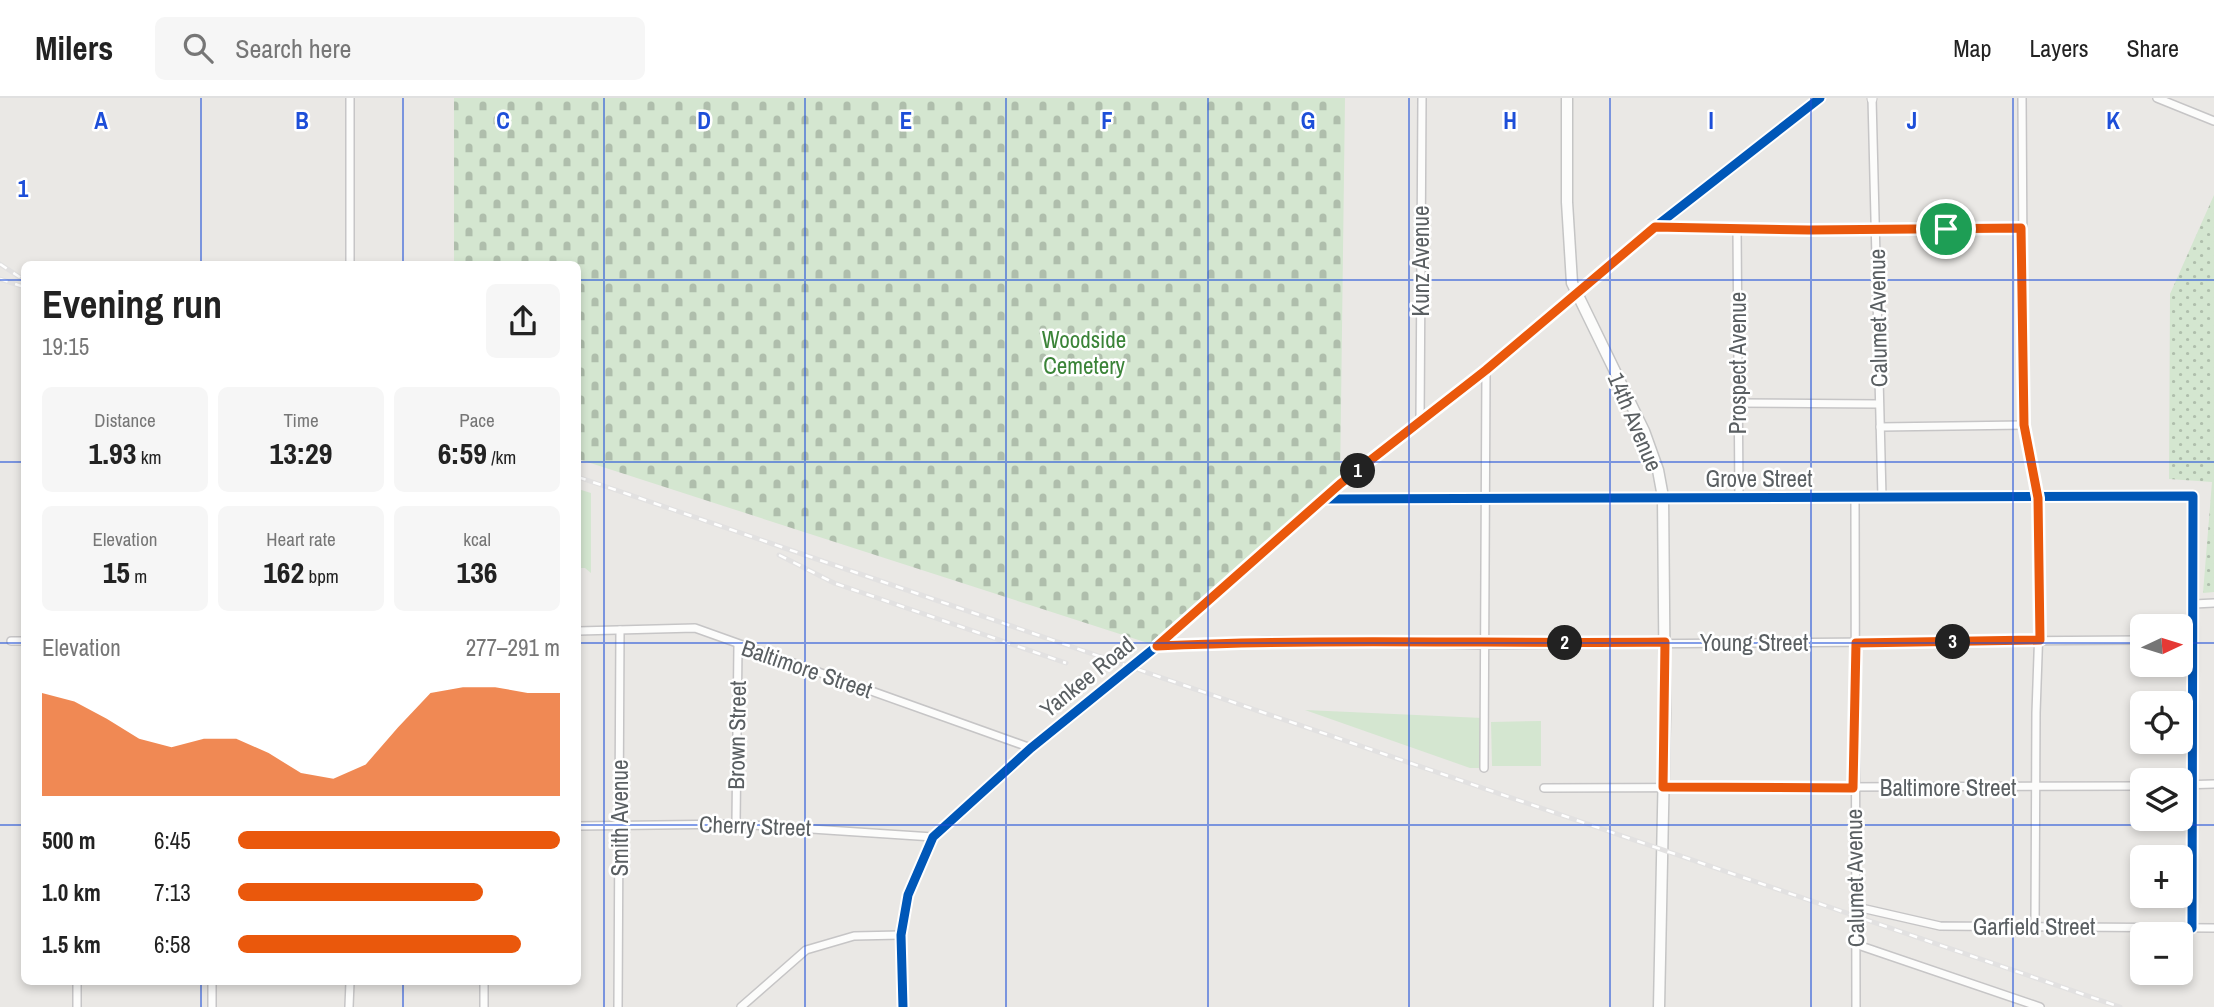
<!DOCTYPE html>
<meta charset="utf-8">
<style>
:root{--surface:#fff;--page:#f6f6f6;--text:#222;--muted:#767676;--line:#e0e0e0;--accent:#ea580c}
body{margin:0;font-family:"Archivo Narrow",sans-serif;background:var(--page);color:var(--text);height:100vh;display:flex;flex-direction:column;font-size:26px;white-space:nowrap}
*{box-sizing:border-box;margin:0}
p{font-size:23px;color:var(--muted)}
.icon{flex:none;width:38px;height:38px;fill:none;stroke:currentColor;stroke-width:2;stroke-linecap:round;stroke-linejoin:round}
.map{position:relative;flex:1;overflow:hidden}
.details{position:absolute;left:21px;top:163px;width:560px;height:724px;display:flex;flex-direction:column;background:var(--surface);border-radius:10px;box-shadow:0 4px 10px #0003}
.details>*{flex:none}
.needle{width:46px;rotate:86deg}
.tools{position:absolute;left:2130px;top:516px;display:grid;gap:14px}
.tools a{display:grid;place-items:center;width:63px;height:63px;border-radius:10px;background:var(--surface);box-shadow:0 4px 10px #0003;font-size:35px}
.pin{position:absolute;display:grid;place-items:center;width:60px;height:60px;color:#fff;margin:-30px;border:4px solid #fff;border-radius:50%;box-shadow:0 2px 7px #0007}
.km{position:absolute;width:35px;height:35px;margin:-18px;border-radius:50%;background:#222;color:#fff;font-size:19px;line-height:35px;text-align:center}
.round{display:grid;place-items:center;flex:none;width:74px;height:74px;border-radius:10px;background:var(--page)}
.head{display:flex;align-items:center;justify-content:space-between;height:119px;padding:0 21px}
h1{font-size:38px;font-weight:800;line-height:52px}
.stats{display:grid;grid-template-columns:repeat(3,1fr);gap:10px;height:119px;padding:7px 21px}
.stats div{display:grid;align-content:center;border-radius:10px;background:var(--page);text-align:center}
.stats b{font-size:30px;font-weight:800}
.stats small{font-size:19px;font-weight:400}
.stats p{font-size:19px}
.chart{height:196px;padding:14px 21px}
.chart p{display:flex;justify-content:space-between}
.chart svg{width:100%;height:126px;margin-top:7px;fill:var(--accent);opacity:.7}
ul{padding:0 21px;list-style:none;font-size:23px}
li{display:grid;grid-template-columns:112px 84px 1fr;align-items:center;height:52px}
li i{height:18px;border-radius:9px;background:var(--accent)}
header{display:flex;align-items:center;gap:42px;box-sizing:border-box;height:98px;padding:0 35px;background:var(--surface);border-bottom:2px solid var(--line)}
header strong{font-size:33px}
nav{display:flex;gap:38px;margin-inline-start:auto;font-size:24px}
.search{width:490px;height:63px;background:var(--page);display:flex;align-items:center;gap:18px;box-sizing:border-box;padding:0 24px;border-radius:10px;color:var(--muted);font-size:26px}
.map>svg:first-child{display:block}
</style>
<header>
<strong>Milers</strong>
<div class="search"><svg class="icon" aria-label="search" viewBox="0 0 24 24"><circle cx="10" cy="10" r="6"/><path d="M15 15l6 6"/></svg>Search here</div>
<nav><a>Map</a><a>Layers</a><a>Share</a></nav>
</header>
<div class="map">
<svg width="2214" height="909" viewBox="0 0 2214 909">
<defs>
<pattern id="grass-dots" width="8" height="8" patternUnits="userSpaceOnUse" patternTransform="scale(1.75)"><rect width="8" height="8" fill="#d4e6d0"/><path d="M2 2h.1M6 6h.1" fill="none" stroke="#afbeac" stroke-width="1.8" stroke-linecap="round"/></pattern>
<pattern id="cemetery-stones" width="16" height="16" patternUnits="userSpaceOnUse" patternTransform="scale(1.75)"><rect width="16" height="16" fill="#d4e6d0"/><path d="M2 7V4a2 2 0 0 1 4 0v3zM10 15v-3a2 2 0 0 1 4 0v3z" fill="#afbeac"/></pattern>
</defs>
<rect width="100%" height="100%" fill="#eae8e5"/>
<!-- grass -->
<polygon fill="url(#grass-dots)" points="2214,97 2214,494 2203,495 2212,384 2169,381 2170,196"/>
<!-- cemetery -->
<polygon fill="url(#cemetery-stones)" points="454,0 1345,0 1340,386 1157,548 578,361 578,166 454,166"/>
<!-- green -->
<g fill="#d4e6d0">
<polygon points="578,391 591,395 591,475 585,470 578,470"/>
<polygon points="1305,612 1483,620 1484,670 1470,670"/>
<polygon points="1541,623 1541,668 1492,668 1491,624"/>
</g>
<g fill="none" stroke-linecap="round" stroke-linejoin="round">
<!-- minor casing -->
<g stroke="#c6c5c6" stroke-width="10">
<g id="minor">
<polyline points="350,0 350,166"/>
<polyline points="1872,0 1882,399"/>
<polyline points="2022,0 2024,327 2038,400 2040,500 2036,615 2035,829"/>
<polyline points="2157,0 2214,23"/>
<polyline points="1655,129 1809,132 2021,130"/>
<polyline points="1737,130 1739,400"/>
<polyline points="1738,305 1879,306"/>
<polyline points="1420,325 1422,0"/>
<polyline points="1880,329 2024,327"/>
<polyline points="1855,399 1856,909"/>
<polyline points="1324,401 2193,398 2192,830"/>
<polyline points="2194,506 2214,505"/>
<polyline points="578,533 695,530 1031,650"/>
<polyline points="2180,542 2193,542"/>
<polyline points="11,543 24,543"/>
<polyline points="1157,547 1281,542 1484,547 2142,542"/>
<polyline points="1484,670 1486,272"/>
<polyline points="2180,687 2214,686"/>
<polyline points="1544,690 2142,688"/>
<polyline points="736,726 738,547"/>
<polyline points="578,728 736,726 933,739"/>
<polyline points="1857,809 1940,828 2214,830"/>
<polyline points="1855,846 2040,909"/>
<polyline points="77,909 77,884"/>
<polyline points="212,909 212,884"/>
<polyline points="349,909 350,884"/>
<polyline points="484,909 484,884"/>
<polyline points="618,909 620,532"/>
<polyline points="741,909 806,852 854,838 901,837"/>
</g>
</g>
<!-- tertiary casing -->
<g stroke="#c6c5c6" stroke-width="11">
<g id="tertiary">
<polyline points="1872,0 1872,1"/>
<polyline points="903,909 901,837 908,797 933,739 1031,650 1157,548 1340,386 1486,272 1655,129 1820,0"/>
</g>
</g>
<!-- secondary casing -->
<g stroke="#c5c5c5" stroke-width="13">
<polyline id="secondary" points="1567,0 1567,104 1572,185 1644,333 1658,372 1663,399 1665,616 1659,909"/>
</g>
<!-- minor -->
<use href="#minor" stroke="#fcfcfb" stroke-width="7"/>
<!-- tertiary -->
<use href="#tertiary" stroke="#fcfcfb" stroke-width="9"/>
<!-- secondary -->
<use href="#secondary" stroke="#fcfcfb" stroke-width="10"/>
<!-- rail casing -->
<g stroke="#e2e1e1" stroke-width="5">
<g id="rail">
<polyline points="0,166 24,182"/>
<polyline points="0,181 24,189"/>
<polyline points="578,379 2120,909"/>
<polyline points="779,457 834,485 1066,565"/>
</g>
</g>
<!-- rail -->
<use href="#rail" stroke="#fff" stroke-width="2.5" stroke-dasharray="8" stroke-linecap="butt"/>
<!-- cycleway casing -->
<g stroke="#fff" stroke-width="13">
<g id="cycleway">
<polyline points="1324,401 2193,398 2192,830"/>
<polyline points="903,909 901,837 908,797 933,739 1031,650 1157,548 1340,386 1486,272 1655,129 1820,0"/>
</g>
</g>
<!-- cycleway -->
<use href="#cycleway" stroke="#0057b8" stroke-width="9"/>
</g>
<g fill="none" stroke-linecap="round" stroke-linejoin="round">
<!-- route casing -->
<g stroke="#fff" stroke-width="14">
<path id="route" d="M 1655,129 L 1809,132 L 2021,130 L 2024,327 L 2038,400 L 2040,542 L 1856,545 L 1853,690 L 1663,689 L 1665,544 C 1495,546 1326,540 1157,548 L 1340,386 L 1486,272 Z"/>
</g>
<!-- route -->
<use href="#route" stroke="#ea580c" stroke-width="9"/>
</g>
<!-- grid -->
<path fill="none" stroke="#1d4ed8" stroke-width="2" stroke-opacity="0.55" d="M 201,0 L 201,166M 403,0 L 403,166M 604,0 L 604,909M 805,0 L 805,909M 1006,0 L 1006,909M 1208,0 L 1208,909M 1409,0 L 1409,909M 1610,0 L 1610,909M 1811,0 L 1811,909M 2013,0 L 2013,909M 0,182 L 24,182M 578,182 L 2214,182M 0,364 L 24,364M 578,364 L 2214,364M 0,545 L 24,545M 578,545 L 2142,545M 2180,545 L 2214,545M 0,727 L 24,727M 578,727 L 2214,727M 201,884 L 201,909M 403,884 L 403,909"/>
<g text-anchor="middle" stroke-width="5" stroke-linejoin="round" paint-order="stroke">
<!-- street labels -->
<g font-size="23" fill="#5a5f62" stroke="#fff">
<text transform="translate(1421 163) rotate(-90)" y="8">Kunz Avenue</text>
<text transform="translate(1878 220) rotate(-91)" y="8">Calumet Avenue</text>
<text transform="translate(1738 265) rotate(-90)" y="8">Prospect Avenue</text>
<text transform="translate(1635 324) rotate(67)" y="8">14th Avenue</text>
<text x="1759" y="389">Grove Street</text>
<text x="1754" y="553">Young Street</text>
<text transform="translate(807 571) rotate(19)" y="8">Baltimore Street</text>
<text transform="translate(1087 579) rotate(-39)" y="8">Yankee Road</text>
<text transform="translate(737 637) rotate(-89)" y="8">Brown Street</text>
<text x="1948" y="698">Baltimore Street</text>
<text transform="translate(620 720) rotate(-90)" y="8">Smith Avenue</text>
<text transform="translate(755 728) rotate(2)" y="8">Cherry Street</text>
<text transform="translate(1855 780) rotate(-91)" y="8">Calumet Avenue</text>
<text x="2034" y="837">Garfield Street</text>
</g>
<!-- park labels -->
<g font-size="23" fill="#3b8438" stroke="#fff">
<text x="1084" y="250">Woodside<tspan x="1084" dy="26">Cemetery</tspan></text>
</g>
</g>
<g font-size="23" text-anchor="middle" font-weight="bold" fill="#1d4ed8" stroke="#fff" stroke-width="5" stroke-linejoin="round" paint-order="stroke">
<text x="101" y="31">A</text>
<text x="302" y="31">B</text>
<text x="503" y="31">C</text>
<text x="704" y="31">D</text>
<text x="906" y="31">E</text>
<text x="1107" y="31">F</text>
<text x="1308" y="31">G</text>
<text x="1510" y="31">H</text>
<text x="1711" y="31">I</text>
<text x="1912" y="31">J</text>
<text x="2113" y="31">K</text>
<text x="23" y="99">1</text>
</g>
</svg>
<div class="tools">
<a><svg class="needle" viewBox="-14 -14 28 28"><path d="M0-13l5 13h-10z" fill="#e53935"/><path d="M0 13l5-13h-10z" fill="#767676"/></svg></a>
<a><svg class="icon" aria-label="locate" viewBox="0 0 24 24"><circle cx="12" cy="12" r="6"/><path d="M12 2v4M12 18v4M2 12h4M18 12h4"/></svg></a>
<a><svg class="icon" aria-label="layers" viewBox="0 0 24 24"><path d="M12 4l9 5-9 5-9-5zM3 14l9 5 9-5"/></svg></a>
<a>+</a>
<a>−</a>
</div>
<div class="pin" style="left:1946px;top:131px;background:#1e9e55"><svg class="icon" aria-label="arrive" viewBox="0 0 24 24"><path d="M6 21V4h12l-3 4 3 4H6"/></svg></div>
<b class="km" style="left:1358px;top:373px">1</b>
<b class="km" style="left:1565px;top:545px">2</b>
<b class="km" style="left:1953px;top:544px">3</b>
<section class="details">
<div class="head"><div><h1>Evening run</h1><p>19:15</p></div><a class="round"><svg class="icon" aria-label="share" viewBox="0 0 24 24"><path d="M12 15V3M7 8l5-5 5 5M5 13v7h14v-7"/></svg></a></div>
<div class="stats">
<div><p>Distance</p><b>1.93<small> km</small></b></div>
<div><p>Time</p><b>13:29</b></div>
<div><p>Pace</p><b>6:59<small> /km</small></b></div>
</div>
<div class="stats">
<div><p>Elevation</p><b>15<small> m</small></b></div>
<div><p>Heart rate</p><b>162<small> bpm</small></b></div>
<div><p>kcal</p><b>136</b></div>
</div>
<div class="chart"><p><span>Elevation</span>277–291 m</p>
<svg viewBox="0 0 160 44" preserveAspectRatio="none"><path d="M0 44V8L10 11L20 17L30 24L40 27L50 24L60 24L70 29L80 36L90 38L100 33L110 20L120 8L130 6L140 6L150 8L160 8V44z"/></svg>
</div>
<ul>
<li><b>500 m</b>6:45<i style="width:100%"></i></li>
<li><b>1.0 km</b>7:13<i style="width:76%"></i></li>
<li><b>1.5 km</b>6:58<i style="width:88%"></i></li>
</ul>
</section>
</div>
